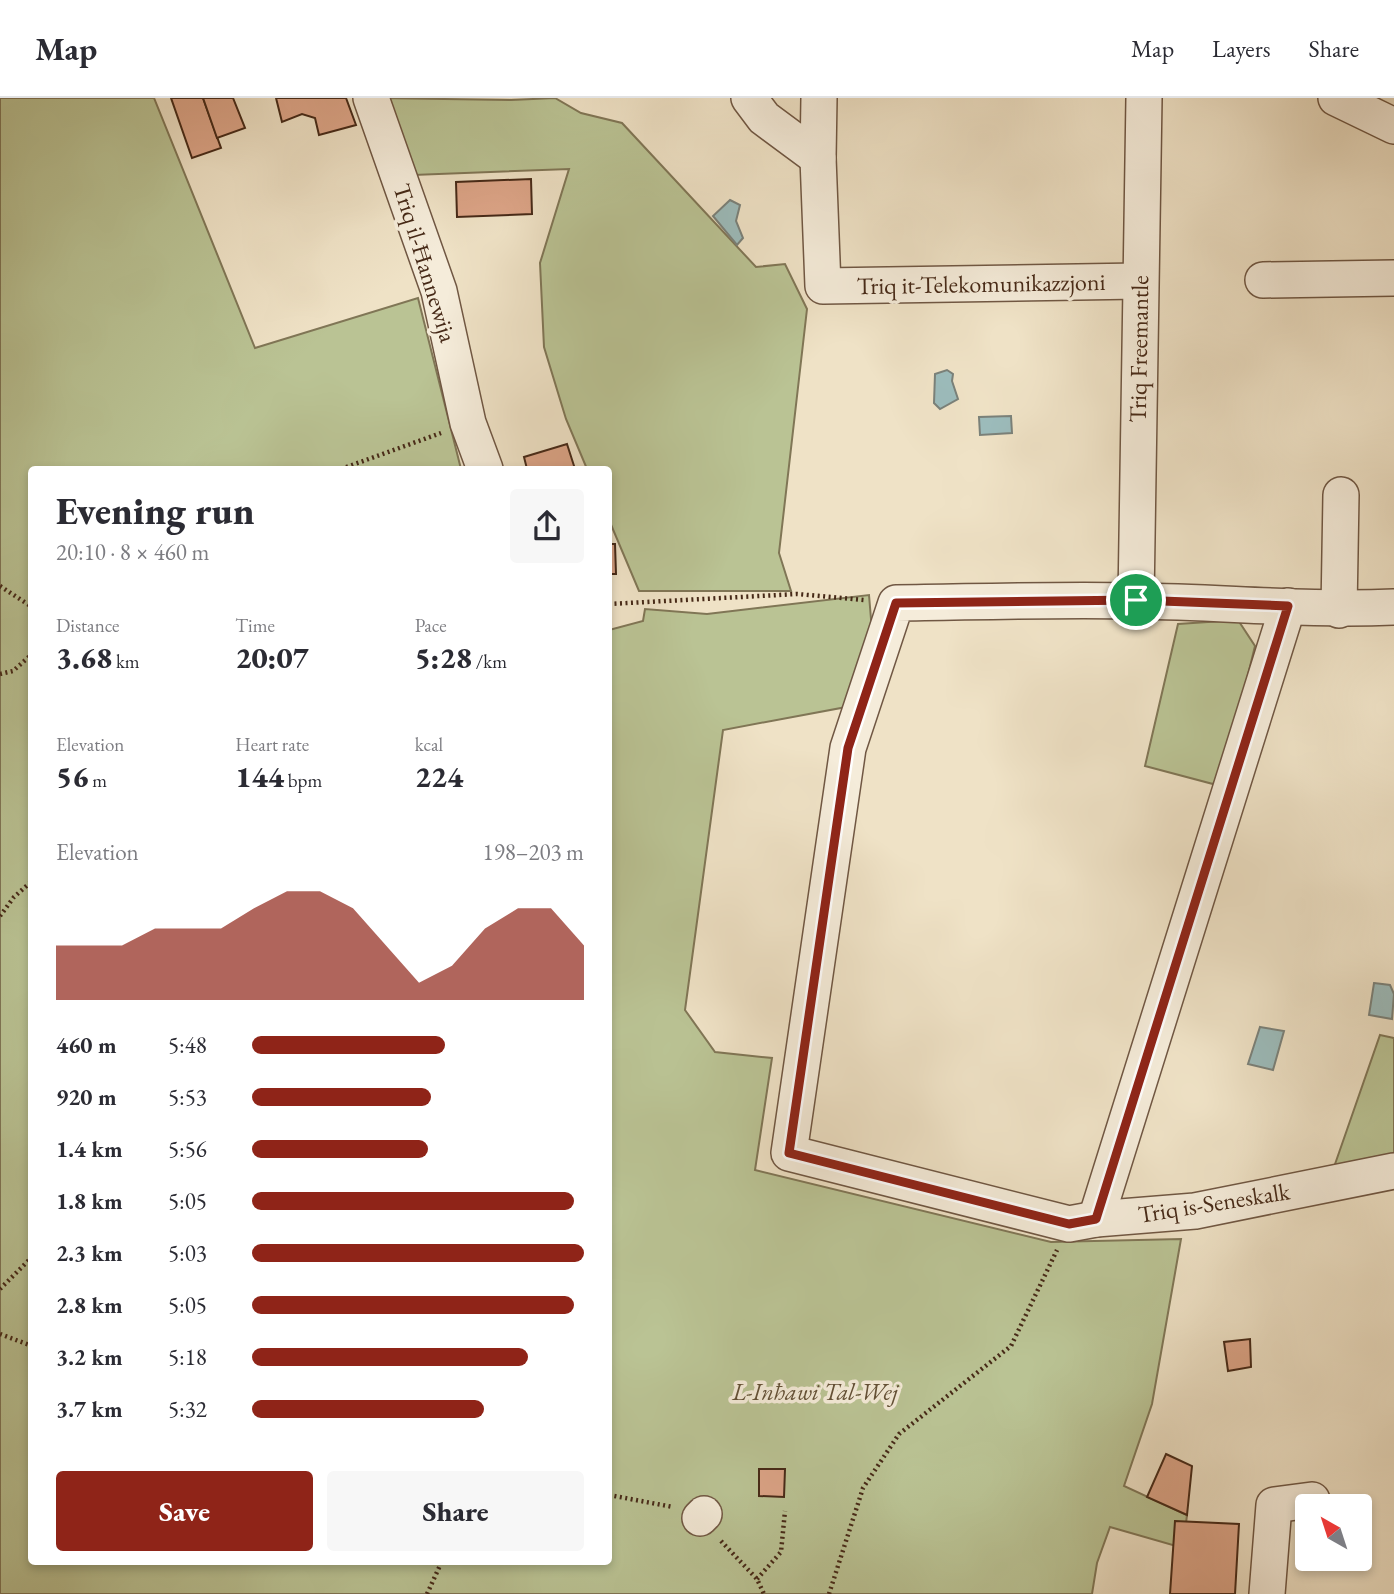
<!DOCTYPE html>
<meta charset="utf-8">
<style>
:root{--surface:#fff;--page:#f7f7f7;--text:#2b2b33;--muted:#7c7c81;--line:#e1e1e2;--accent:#8f2418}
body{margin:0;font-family:"EB Garamond",serif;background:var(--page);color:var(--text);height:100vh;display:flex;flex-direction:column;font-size:26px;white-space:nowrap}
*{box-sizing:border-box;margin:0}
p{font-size:23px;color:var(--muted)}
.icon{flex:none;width:38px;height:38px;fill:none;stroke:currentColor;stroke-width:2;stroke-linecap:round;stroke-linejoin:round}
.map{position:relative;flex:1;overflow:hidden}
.drawer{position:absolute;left:28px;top:368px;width:584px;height:1099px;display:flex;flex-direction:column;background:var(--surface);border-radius:7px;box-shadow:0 4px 10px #0003}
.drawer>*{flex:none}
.needle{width:46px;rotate:321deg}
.tools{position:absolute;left:1295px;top:1396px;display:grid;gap:14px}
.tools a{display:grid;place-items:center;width:77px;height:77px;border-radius:7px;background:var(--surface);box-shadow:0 4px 10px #0003;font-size:35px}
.pin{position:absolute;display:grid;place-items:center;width:60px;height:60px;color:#fff;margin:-30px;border:4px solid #fff;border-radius:50%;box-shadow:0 2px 7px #0007}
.round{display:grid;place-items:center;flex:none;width:74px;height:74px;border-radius:7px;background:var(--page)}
.head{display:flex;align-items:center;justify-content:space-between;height:119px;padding:0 28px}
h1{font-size:38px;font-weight:800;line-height:52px}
.stats{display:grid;grid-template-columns:repeat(3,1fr);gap:10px;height:119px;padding:7px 28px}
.stats div{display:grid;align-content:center}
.stats b{font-size:30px;font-weight:800}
.stats small{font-size:19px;font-weight:400}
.stats p{font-size:19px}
.chart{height:196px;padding:14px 28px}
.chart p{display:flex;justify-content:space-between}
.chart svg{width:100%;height:126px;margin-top:7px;fill:var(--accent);opacity:.7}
.action{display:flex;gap:14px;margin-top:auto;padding:14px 28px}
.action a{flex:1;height:80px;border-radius:7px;background:var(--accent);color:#fff;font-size:28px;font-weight:800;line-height:80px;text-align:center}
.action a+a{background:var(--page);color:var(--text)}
ul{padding:0 28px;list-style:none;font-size:23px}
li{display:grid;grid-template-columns:112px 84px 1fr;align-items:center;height:52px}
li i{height:18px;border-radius:9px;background:var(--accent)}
header{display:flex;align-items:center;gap:42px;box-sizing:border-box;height:98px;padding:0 35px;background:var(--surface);border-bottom:2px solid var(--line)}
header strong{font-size:33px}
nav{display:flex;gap:38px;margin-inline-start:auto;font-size:24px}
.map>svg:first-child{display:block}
</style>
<header>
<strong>Map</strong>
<nav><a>Map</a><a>Layers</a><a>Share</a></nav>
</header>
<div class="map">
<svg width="1394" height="1496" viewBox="0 0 1394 1496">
<rect width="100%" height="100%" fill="#efe2c6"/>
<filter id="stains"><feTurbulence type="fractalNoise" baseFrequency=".00286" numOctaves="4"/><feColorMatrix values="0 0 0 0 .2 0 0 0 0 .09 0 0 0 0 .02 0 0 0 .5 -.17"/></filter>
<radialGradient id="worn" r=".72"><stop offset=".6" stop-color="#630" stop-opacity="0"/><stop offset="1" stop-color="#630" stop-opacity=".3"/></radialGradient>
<!-- green -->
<g fill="#bac394" stroke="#807656" stroke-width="2">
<polygon points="0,0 154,0 255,250 418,200 461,371 32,371 32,1463 609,1463 609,532 643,523 645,511 707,516 869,497 872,533 846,609 723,632 685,912 715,954 772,960 755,1072 1051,1144 1181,1141 1152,1306 1124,1388 1187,1417 1183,1450 1110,1429 1097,1465 1092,1496 0,1496"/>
<polygon points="378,0 511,2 555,0 581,15 622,25 756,169 785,166 807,211 779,455 791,493 639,493 609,422 609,371 587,371 566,321 544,249 540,165 569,71 413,77"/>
<polygon points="1238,522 1255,548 1226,667 1213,686 1145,668 1178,526"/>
<polygon points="1380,937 1394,940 1394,1055 1334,1069"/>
</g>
<!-- water -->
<g fill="#9cbcbc" stroke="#7a817a" stroke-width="2">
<polygon points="730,102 740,107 736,123 743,140 737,147 713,118"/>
<polygon points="947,272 953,276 952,283 958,301 940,311 934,305 935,276"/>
<polygon points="1011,318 1012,335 980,337 979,319"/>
<polygon points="1374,885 1390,887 1394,896 1392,921 1369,917"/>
<polygon points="1260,929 1284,933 1273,972 1248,966"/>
</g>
<!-- building -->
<g fill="#dca487" stroke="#462917" stroke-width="2">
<polygon points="171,0 203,0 221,50 192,60"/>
<polygon points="203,0 233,0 245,30 217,40"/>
<polygon points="276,0 346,0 356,27 319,37 315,20 302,16 282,24"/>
<polygon points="531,81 532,116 457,119 456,84"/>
<polygon points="567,346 575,371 527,371 524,359"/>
<polygon points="609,446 615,446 616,476 609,476"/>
<polygon points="1250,1241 1251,1269 1228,1273 1224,1244"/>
<polygon points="1166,1356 1192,1368 1187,1417 1147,1399"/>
<polygon points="759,1371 785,1371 784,1399 759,1398"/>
<polygon points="1175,1423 1239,1426 1235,1496 1170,1496"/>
</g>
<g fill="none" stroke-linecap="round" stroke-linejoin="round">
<!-- minor casing -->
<g stroke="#705743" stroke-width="38">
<g id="minor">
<polyline points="371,0 439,193 468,325 485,371"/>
<polyline points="749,0 764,20 818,60"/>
<polyline points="819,0 818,60 823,188 1139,183"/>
<polyline points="1336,0 1394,28"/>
<polyline points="1263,182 1394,180"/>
<polyline points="1136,502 1144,0"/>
<path d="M 1394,509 C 1308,513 1223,504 1137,503 C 1057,501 976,504 896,505 L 848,650 L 789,1055 L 1069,1126 L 1096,1121 L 1195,1113 L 1394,1073"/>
<polyline points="1339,512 1341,397"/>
<polyline points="1096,1121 1288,508"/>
<polyline points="700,1420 704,1416"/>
<polyline points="1267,1496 1274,1407 1312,1402"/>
</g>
</g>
<!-- path -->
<g stroke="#462917" stroke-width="4.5" stroke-dasharray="2 3.5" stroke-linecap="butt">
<polyline points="341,371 441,335"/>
<polyline points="0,488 32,509"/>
<polyline points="609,506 797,496 864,502"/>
<polyline points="0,576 13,573 32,556"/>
<polyline points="0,818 14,799 32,783"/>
<polyline points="0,1191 32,1159"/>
<polyline points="0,1236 32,1248"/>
<polyline points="609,1397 673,1409"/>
<polyline points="721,1443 757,1481 764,1496"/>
<polyline points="757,1481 781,1454 785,1413"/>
<polyline points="427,1496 442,1463"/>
<polyline points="829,1496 863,1390 899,1336 1011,1248 1057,1152"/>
</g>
<!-- minor -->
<use href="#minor" stroke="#f5ecda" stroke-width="35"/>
</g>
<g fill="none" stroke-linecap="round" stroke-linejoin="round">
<!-- route casing -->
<g stroke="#fff" stroke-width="14">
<polygon id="route" points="1136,502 1288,508 1096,1121 1069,1126 789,1055 848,650 896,505"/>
</g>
<!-- route -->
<use href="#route" stroke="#8f2418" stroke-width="9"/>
</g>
<g text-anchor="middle" stroke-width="7" stroke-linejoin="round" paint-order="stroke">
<!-- street labels -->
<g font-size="24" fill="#462917" stroke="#f5ecda">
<text transform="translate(425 165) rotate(73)" y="8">Triq il-Ħannewija</text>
<text transform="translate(981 186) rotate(-1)" y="8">Triq it-Telekomunikazzjoni</text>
<text transform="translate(1139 251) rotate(-89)" y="8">Triq Freemantle</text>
<text transform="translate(1214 1105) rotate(-9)" y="8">Triq is-Seneskalk</text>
</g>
<!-- park labels -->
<g font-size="24" font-style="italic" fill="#635036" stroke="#f5ecda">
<text x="815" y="1302">L-Inħawi Tal-Wej</text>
</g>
</g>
<rect width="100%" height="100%" filter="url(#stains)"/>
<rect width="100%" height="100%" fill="url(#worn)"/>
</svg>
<div class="tools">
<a><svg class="needle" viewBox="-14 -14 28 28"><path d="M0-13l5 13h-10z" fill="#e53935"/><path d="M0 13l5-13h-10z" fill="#7c7c81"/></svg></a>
</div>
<div class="pin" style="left:1136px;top:502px;background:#1e9e55"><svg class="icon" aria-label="arrive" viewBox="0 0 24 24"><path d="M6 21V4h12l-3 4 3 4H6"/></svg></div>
<section class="drawer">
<div class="head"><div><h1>Evening run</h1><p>20:10 · 8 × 460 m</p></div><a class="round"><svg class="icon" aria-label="share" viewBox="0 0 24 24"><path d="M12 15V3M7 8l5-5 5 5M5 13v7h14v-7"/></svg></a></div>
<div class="stats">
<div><p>Distance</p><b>3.68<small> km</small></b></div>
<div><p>Time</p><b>20:07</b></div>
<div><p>Pace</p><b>5:28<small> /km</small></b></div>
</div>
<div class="stats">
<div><p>Elevation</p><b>56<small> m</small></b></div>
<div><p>Heart rate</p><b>144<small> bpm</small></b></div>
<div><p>kcal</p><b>224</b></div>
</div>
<div class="chart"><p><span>Elevation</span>198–203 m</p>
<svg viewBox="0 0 160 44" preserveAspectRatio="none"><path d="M0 44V25L10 25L20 25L30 19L40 19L50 19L60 12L70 6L80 6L90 12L100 25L110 38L120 32L130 19L140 12L150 12L160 25V44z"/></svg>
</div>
<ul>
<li><b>460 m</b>5:48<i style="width:58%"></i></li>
<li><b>920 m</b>5:53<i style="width:54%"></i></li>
<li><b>1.4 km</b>5:56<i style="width:53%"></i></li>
<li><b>1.8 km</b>5:05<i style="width:97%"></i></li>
<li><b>2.3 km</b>5:03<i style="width:100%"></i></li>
<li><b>2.8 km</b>5:05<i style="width:97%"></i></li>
<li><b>3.2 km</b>5:18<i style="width:83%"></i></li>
<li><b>3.7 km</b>5:32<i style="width:70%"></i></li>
</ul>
<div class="action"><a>Save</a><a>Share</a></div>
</section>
</div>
